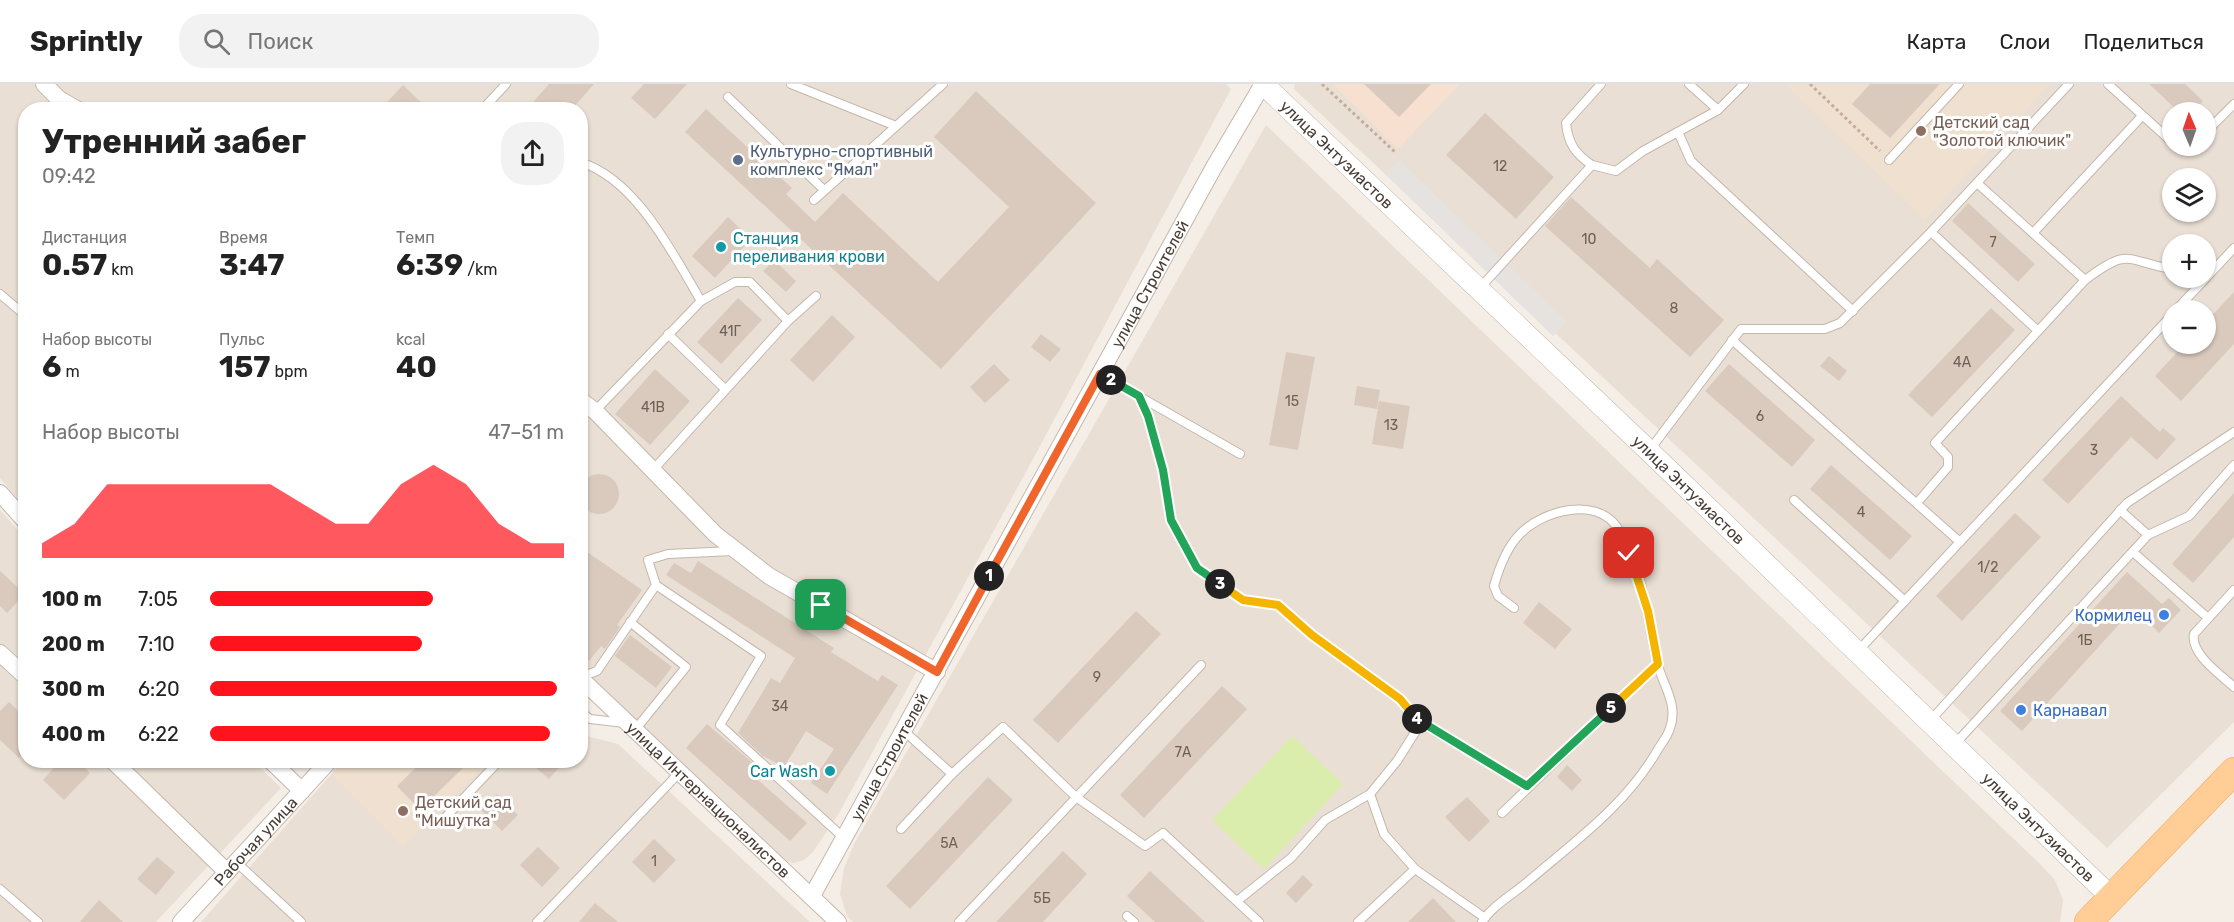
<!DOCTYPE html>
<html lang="ru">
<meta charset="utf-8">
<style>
:root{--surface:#fff;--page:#f2f2f2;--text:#222;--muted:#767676;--line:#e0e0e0;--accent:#ff131c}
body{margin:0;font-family:Rubik,sans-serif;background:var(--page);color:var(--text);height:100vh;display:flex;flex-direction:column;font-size:22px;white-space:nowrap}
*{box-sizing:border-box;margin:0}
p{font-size:20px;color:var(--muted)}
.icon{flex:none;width:33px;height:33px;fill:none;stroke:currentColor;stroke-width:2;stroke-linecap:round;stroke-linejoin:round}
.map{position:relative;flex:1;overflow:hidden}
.drawer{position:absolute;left:18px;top:18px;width:570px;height:666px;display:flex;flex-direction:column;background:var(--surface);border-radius:24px;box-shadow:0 2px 4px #0004}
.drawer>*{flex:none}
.needle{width:39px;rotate:358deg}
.tools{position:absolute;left:2162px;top:18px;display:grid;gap:12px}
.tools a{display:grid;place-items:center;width:54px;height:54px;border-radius:50%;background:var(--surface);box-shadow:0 2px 4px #0004;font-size:30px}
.pin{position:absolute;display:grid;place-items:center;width:51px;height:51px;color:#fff;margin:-26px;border-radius:12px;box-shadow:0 3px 9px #0006}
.km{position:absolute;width:30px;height:30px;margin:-15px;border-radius:50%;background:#222;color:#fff;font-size:16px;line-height:30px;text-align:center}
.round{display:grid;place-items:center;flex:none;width:63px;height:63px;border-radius:24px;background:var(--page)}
.summary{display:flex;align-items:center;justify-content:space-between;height:102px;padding:0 24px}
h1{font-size:33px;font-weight:700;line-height:45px}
.metrics{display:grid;grid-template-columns:repeat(3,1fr);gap:9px;height:102px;padding:6px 24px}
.metrics div{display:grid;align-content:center}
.metrics b{font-size:30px;font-weight:700}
.metrics small{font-size:16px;font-weight:400}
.metrics p{font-size:16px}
.chart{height:168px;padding:12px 24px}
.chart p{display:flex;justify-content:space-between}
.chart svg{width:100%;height:108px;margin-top:6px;fill:var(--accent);opacity:.7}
ul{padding:0 24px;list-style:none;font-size:20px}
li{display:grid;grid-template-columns:96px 72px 1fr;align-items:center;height:45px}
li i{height:15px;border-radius:8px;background:var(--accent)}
header{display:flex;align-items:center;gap:36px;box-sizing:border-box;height:84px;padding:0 30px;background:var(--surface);border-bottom:2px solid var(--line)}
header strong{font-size:28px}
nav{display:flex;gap:33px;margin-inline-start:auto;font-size:21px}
.search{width:420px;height:54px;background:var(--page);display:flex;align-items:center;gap:15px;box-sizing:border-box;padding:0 21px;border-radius:24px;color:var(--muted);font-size:22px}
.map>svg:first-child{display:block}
</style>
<header>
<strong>Sprintly</strong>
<div class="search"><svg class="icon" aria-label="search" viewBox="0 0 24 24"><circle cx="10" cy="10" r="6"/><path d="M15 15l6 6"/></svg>Поиск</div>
<nav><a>Карта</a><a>Слои</a><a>Поделиться</a></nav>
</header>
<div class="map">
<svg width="2234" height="838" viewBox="0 0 2234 838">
<rect width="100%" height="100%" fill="#f5eee7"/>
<!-- residential -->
<g fill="#e9dfd4" fill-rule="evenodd">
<polygon points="0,0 1226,0 1231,5 1032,377 839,729 813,768 804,776 793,779 784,776 581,584 580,26 26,26 25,423 0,394"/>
<path d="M 1295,0 L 2234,0 L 2234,638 L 2107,764 L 1294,5 ZM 2172,28 L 2205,28 L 2205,62 L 2172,62 ZM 2172,94 L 2205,94 L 2205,128 L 2172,128 ZM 2172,160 L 2205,160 L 2205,194 L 2172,194 ZM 2172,226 L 2205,226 L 2205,260 L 2172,260 Z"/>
<polygon points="1266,41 2040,780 2055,796 2063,816 2060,838 853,838 847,832 840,810 844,784 854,760"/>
<polygon points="0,426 25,454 26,676 253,677 281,704 156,838 0,838"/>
<polygon points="581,646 587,652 618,660 810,838 201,838 343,677 580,676"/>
</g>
<!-- commercial -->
<polygon fill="#f8e0d0" points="1333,0 1460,0 1398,65"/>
<!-- education -->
<g fill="#efe0cf">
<polygon points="1785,0 2050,0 1925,136"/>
<polygon points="345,677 489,677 403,763 332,691"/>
</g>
<!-- green -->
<polygon fill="#dbedac" points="1292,652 1343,700 1264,785 1212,736"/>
<!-- parking -->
<polygon fill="#e5e2df" points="1399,76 1567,238 1553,252 1385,90"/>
<!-- building -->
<g fill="#dacabe">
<polygon points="549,0 594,0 571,26 526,26"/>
<polygon points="644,0 687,0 655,35 631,14"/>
<polygon points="1364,0 1431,0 1399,33"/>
<polygon points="1870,0 1940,0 1890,54 1852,20"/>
<polygon points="2149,0 2185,0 2203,17 2193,28 2179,28"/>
<polygon points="403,1 429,26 380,26"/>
<polygon points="976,7 1096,119 941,285 685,48 706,25 792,104 786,110 815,138 843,109 938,198 1009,123 934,53"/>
<polygon points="1485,29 1554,93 1516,135 1446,71"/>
<polygon points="1571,113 1650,184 1657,175 1724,236 1690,273 1545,142"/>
<polygon points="1968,119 2035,180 2018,198 1952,137"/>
<polygon points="728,133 751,155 715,194 692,172"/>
<polygon points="774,176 796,197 786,208 763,187"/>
<polygon points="2234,208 2234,260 2181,317 2155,292 2185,260 2205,260 2205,239"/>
<polygon points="738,214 762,236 721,280 697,258"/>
<polygon points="1991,224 2015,246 1932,333 1908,311"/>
<polygon points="832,231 855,253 813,298 790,276"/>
<polygon points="1041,250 1061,265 1050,278 1031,263"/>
<polygon points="1286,268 1315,273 1298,366 1269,361"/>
<polygon points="1829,272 1847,287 1839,297 1820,282"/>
<polygon points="994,280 1010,296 985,319 970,303"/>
<polygon points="1729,280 1815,356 1792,383 1705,307"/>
<polygon points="655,285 690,317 650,361 615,330"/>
<polygon points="1357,302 1380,306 1377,325 1354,321"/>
<polygon points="2121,312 2160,348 2163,344 2176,355 2157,376 2131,353 2068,420 2042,396"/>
<polygon points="1379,317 1410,322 1403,365 1372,360"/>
<polygon points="1831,381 1912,452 1890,476 1810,405"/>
<circle cx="599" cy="410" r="20"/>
<polygon points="2234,409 2234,453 2193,499 2172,480"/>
<polygon points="2015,429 2041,453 1962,537 1936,512"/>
<polygon points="580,463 642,506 617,541 620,543 605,565 601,562 589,577 580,570"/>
<polygon points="698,477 834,564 831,568 878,597 882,591 898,601 827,710 811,699 834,665 806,647 784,683 763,672 738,649 771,594 780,599 795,574 666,491 674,479 691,489"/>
<polygon points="0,487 25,510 7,529 0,522"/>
<polygon points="2127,488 2162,520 2169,514 2181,526 2159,549 2134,524 2022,647 2000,627"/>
<polygon points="1539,518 1572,545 1555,565 1523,539"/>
<polygon points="1136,527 1161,550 1058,659 1033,636"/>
<polygon points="630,551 672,583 656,604 615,572"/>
<polygon points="1222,602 1247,625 1144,734 1120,711"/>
<polygon points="9,618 26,634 26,666 19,674 0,656 0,627"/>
<polygon points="707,640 755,681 749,688 807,739 790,757 686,664"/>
<polygon points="61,676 77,676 90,689 64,716 43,696"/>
<polygon points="424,676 471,676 420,726 397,702"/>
<polygon points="527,676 565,676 549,695"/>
<polygon points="1567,681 1582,696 1572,707 1557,693"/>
<polygon points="988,693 1013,716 910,825 886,802"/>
<polygon points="497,710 518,731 502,747 481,726"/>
<polygon points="1467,713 1490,737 1469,758 1445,733"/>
<polygon points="654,755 676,776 654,799 632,778"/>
<polygon points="538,763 560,784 542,803 520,781"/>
<polygon points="1063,767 1087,790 1043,838 996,838"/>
<polygon points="157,773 175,788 156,811 137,795"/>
<polygon points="1150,787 1205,838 1155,838 1127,812"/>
<polygon points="1303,791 1313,801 1296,819 1286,809"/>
<polygon points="1433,814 1456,838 1408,838"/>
<polygon points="99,816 123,838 80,838"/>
<polygon points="595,819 618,838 579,838"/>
</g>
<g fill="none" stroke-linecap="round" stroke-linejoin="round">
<!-- service casing -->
<g stroke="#c4b7ab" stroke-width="10">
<g id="service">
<polyline points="791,0 896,42"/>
<polyline points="1689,0 1718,26 1744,0"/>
<polyline points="2108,0 2172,58"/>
<polyline points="728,13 824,106"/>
<polyline points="482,26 506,0"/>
<polyline points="1678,48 1691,77 1853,227"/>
<polyline points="2205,49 2234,20"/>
<polyline points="1889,76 1959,0"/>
<path d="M 580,78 C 636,95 673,170 701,217"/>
<polyline points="1592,81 1616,87 1643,67 1718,26"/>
<polyline points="1977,99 2085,196 2038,247"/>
<polyline points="814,116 943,0"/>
<polyline points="2033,149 2142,32"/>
<path d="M 2085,196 C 2130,162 2125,177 2172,185"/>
<path d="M 1479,205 L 1592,81 C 1575,70 1568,59 1566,39 L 1601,0"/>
<polyline points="0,210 26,232"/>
<polyline points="2176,226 2234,164"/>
<polyline points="788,237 816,212"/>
<polyline points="668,250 725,305"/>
<polyline points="1732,256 1960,458"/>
<polyline points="1100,290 1240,370"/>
<polyline points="1139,312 1148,332 1163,385 1171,436 1197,484 1243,515 1278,521 1312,551 1400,615 1421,639 1528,702"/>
<polyline points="595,327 701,217 735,198 750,198 788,237 652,387"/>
<polyline points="1649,367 1741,245 1825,245 1840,239 1931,148 2069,0"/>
<polyline points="1794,416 1905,517"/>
<polyline points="1917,419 1948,383 1948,373 1935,359 2038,247 1931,148"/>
<polyline points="2120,426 2148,451"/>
<polyline points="2133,468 2208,534"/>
<polyline points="656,501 761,572 720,641 844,754"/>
<path d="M 2234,506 L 2194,550 C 2190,570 2221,591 2234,603"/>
<polyline points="630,538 686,583 635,646"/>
<polyline points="1858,567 2172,231"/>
<polyline points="580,593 597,587 656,501 648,476 668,470 733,467"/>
<polyline points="580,627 590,635 625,639"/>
<polyline points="1930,637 2127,419 2234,348"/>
<polyline points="904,647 952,690"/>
<polyline points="1954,661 2148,451 2189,432 2234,381"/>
<polyline points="1370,710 1384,750 1415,785 1485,834"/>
<polyline points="1502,729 1657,580"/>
<polyline points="442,737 500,676"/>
<polyline points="901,745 952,690 1003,643 1076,713 1145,762 1163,749 1259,838"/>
<polyline points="236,778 301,838"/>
<polyline points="0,805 38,838"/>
<polyline points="1237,817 1291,774 1325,736 1370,710 1397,677 1421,639"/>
<polyline points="1127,832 1134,838"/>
<polyline points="537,838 680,688"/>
<polyline points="959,838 1201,581"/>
<polyline points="1358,838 1415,785"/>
<path d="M 1482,838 C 1491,823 1513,810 1526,799 C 1574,758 1625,722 1657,667 C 1661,660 1668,652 1670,644 C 1679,620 1662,600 1657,578 C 1647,536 1643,480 1617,443 C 1595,412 1542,427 1520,450 C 1506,464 1499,484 1494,502 L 1498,512 L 1514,524"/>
</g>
</g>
<!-- minor casing -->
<g stroke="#c4b7ab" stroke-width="18">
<g id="minor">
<polyline points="44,0 59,15 78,26"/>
<polyline points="580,316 595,327 715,450 769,492 937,588"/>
<polyline points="0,409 26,438"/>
<polyline points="0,569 26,593"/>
<path id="s1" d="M 580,594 L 838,838"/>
<polyline points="112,676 227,788"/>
<polyline points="270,676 302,707"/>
<path id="s2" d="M 812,812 L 1214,83 L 1263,0"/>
<path id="s3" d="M 181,838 L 330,676"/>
</g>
</g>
<!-- tertiary casing -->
<g stroke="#c4b7ab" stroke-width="22">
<g id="tertiary">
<path id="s4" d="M 1263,0 L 1649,367 L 2112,814"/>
</g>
</g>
<!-- primary casing -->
<g stroke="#eea75b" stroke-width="28">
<polyline id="primary" points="2088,838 2234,687"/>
</g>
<!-- path -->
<g stroke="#c4ac98" stroke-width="3" stroke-dasharray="3 3" stroke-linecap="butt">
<polyline points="1322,0 1395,68"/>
<polyline points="1810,0 1880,67"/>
</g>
<!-- service -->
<use href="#service" stroke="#fff" stroke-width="8"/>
<!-- minor -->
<use href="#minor" stroke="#fff" stroke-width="16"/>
<!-- tertiary -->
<use href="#tertiary" stroke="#fff" stroke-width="21"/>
<!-- primary -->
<use href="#primary" stroke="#ffcd95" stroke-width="27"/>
</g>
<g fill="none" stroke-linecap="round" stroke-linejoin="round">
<!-- split-1 casing -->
<g stroke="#fff" stroke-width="12">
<polyline id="split-1" points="821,521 937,588 989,492"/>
</g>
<!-- split-2 casing -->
<g stroke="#fff" stroke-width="12">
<polyline id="split-2" points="989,492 1100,290 1111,296"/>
</g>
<!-- split-3 casing -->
<g stroke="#fff" stroke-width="12">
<polyline id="split-3" points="1111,296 1139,312 1148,332 1163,386 1171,436 1197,484 1220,500"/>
</g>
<!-- split-4 casing -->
<g stroke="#fff" stroke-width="12">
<polyline id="split-4" points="1220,500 1243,516 1278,521 1312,551 1400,615 1417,635"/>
</g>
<!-- split-5 casing -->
<g stroke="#fff" stroke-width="12">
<polyline id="split-5" points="1417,635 1527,702 1611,624"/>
</g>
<!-- split-6 casing -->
<g stroke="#fff" stroke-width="12">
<polyline id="split-6" points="1611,624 1658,580 1648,527 1629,469"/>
</g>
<!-- split-1 -->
<use href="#split-1" stroke="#f0652b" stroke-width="8"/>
<!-- split-2 -->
<use href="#split-2" stroke="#f0652b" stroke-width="8"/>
<!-- split-3 -->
<use href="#split-3" stroke="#22a559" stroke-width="8"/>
<!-- split-4 -->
<use href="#split-4" stroke="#f5b400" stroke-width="8"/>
<!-- split-5 -->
<use href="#split-5" stroke="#22a559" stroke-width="8"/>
<!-- split-6 -->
<use href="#split-6" stroke="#f5b400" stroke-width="8"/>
</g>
<!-- markers -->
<g fill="#8d6e63" stroke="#fff" stroke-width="2">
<circle cx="1921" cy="47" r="6"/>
<circle cx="403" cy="727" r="6"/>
</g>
<circle fill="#5c6f8a" stroke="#fff" stroke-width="2" cx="738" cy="76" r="6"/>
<g fill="#0f9aa8" stroke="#fff" stroke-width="2">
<circle cx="721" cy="163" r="6"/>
<circle cx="830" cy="687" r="6"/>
</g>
<g fill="#3f7fe0" stroke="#fff" stroke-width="2">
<circle cx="2164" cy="531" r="6"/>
<circle cx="2021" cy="626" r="6"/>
</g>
<g text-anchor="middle" stroke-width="6" stroke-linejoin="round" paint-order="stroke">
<!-- number labels -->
<g font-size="14" fill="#6c6057">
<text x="1500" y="87">12</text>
<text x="1589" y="160">10</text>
<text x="1993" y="163">7</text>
<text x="1674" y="229">8</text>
<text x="730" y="252">41Г</text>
<text x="1962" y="283">4А</text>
<text x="1292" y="322">15</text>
<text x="653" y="328">41В</text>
<text x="1760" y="337">6</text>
<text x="1391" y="346">13</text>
<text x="2094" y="371">3</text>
<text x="1861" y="433">4</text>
<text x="1988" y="488">1/2</text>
<text x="2085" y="561">1Б</text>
<text x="1097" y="598">9</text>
<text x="780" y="627">34</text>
<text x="1183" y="673">7А</text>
<text x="949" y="764">5А</text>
<text x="654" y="782">1</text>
<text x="1042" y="819">5Б</text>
</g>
<!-- education labels -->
<g font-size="16" fill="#785e54" stroke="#fff" text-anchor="start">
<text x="1933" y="44">Детский сад<tspan x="1933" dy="18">"Золотой ключик"</tspan></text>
<text x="415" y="724">Детский сад<tspan x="415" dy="18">"Мишутка"</tspan></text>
</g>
<!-- service labels -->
<g font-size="16" fill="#4e5e75" stroke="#fff" text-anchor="start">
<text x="750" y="73">Культурно-спортивный<tspan x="750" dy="18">комплекс "Ямал"</tspan></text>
</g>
<!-- street labels -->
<g font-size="16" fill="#483d35" stroke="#fff">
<text dy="6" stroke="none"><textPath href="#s4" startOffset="102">улица Энтузиастов</textPath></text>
<text dy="6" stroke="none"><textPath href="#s2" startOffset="699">улица Строителей</textPath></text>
<text dy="6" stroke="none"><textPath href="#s4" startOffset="588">улица Энтузиастов</textPath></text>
<text dy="6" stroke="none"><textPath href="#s2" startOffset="159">улица Строителей</textPath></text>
<text dy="6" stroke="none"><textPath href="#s1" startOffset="177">улица Интернационалистов</textPath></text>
<text dy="6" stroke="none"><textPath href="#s4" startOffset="1074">улица Энтузиастов</textPath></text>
<text dy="6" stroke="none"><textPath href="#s3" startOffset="110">Рабочая улица</textPath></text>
</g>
<!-- culture labels -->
<g font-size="16" fill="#0d838f" stroke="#fff" text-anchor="start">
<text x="733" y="160">Станция<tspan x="733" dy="18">переливания крови</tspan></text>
<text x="818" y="693" text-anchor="end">Car Wash</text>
</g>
<!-- shop labels -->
<g font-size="16" fill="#366cbe" stroke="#fff" text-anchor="end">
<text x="2152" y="537">Кормилец</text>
<text x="2033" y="632" text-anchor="start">Карнавал</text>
</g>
</g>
</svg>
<div class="tools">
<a><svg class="needle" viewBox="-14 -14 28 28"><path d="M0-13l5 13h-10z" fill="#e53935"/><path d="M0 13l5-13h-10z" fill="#767676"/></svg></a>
<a><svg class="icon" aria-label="layers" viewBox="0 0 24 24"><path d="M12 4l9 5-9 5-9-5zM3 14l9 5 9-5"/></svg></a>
<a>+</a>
<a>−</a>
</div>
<div class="pin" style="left:821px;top:521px;background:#1e9e55"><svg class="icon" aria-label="arrive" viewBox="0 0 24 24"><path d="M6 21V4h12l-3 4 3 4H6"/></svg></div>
<div class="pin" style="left:1629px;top:469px;background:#d93025"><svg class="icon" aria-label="check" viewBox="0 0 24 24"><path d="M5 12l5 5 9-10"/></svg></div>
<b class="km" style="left:989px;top:492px">1</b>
<b class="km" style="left:1111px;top:296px">2</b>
<b class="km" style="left:1220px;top:500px">3</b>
<b class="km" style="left:1417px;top:635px">4</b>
<b class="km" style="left:1611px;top:624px">5</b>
<section class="drawer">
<div class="summary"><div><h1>Утренний забег</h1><p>09:42</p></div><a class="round"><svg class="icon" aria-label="share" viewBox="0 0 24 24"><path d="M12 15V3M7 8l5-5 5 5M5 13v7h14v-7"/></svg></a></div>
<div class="metrics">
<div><p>Дистанция</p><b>0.57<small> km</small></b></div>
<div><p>Время</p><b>3:47</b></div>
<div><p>Темп</p><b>6:39<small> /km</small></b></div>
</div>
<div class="metrics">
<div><p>Набор высоты</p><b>6<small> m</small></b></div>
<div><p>Пульс</p><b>157<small> bpm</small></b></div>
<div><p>kcal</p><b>40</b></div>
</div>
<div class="chart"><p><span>Набор высоты</span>47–51 m</p>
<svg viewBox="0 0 160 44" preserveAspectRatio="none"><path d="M0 44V38L10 30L20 14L30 14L40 14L50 14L60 14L70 14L80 22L90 30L100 30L110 14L120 6L130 14L140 30L150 38L160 38V44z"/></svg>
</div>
<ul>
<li><b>100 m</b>7:05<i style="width:63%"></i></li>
<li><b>200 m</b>7:10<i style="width:60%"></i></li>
<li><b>300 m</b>6:20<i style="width:98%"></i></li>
<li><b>400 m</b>6:22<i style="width:96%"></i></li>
</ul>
</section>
</div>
